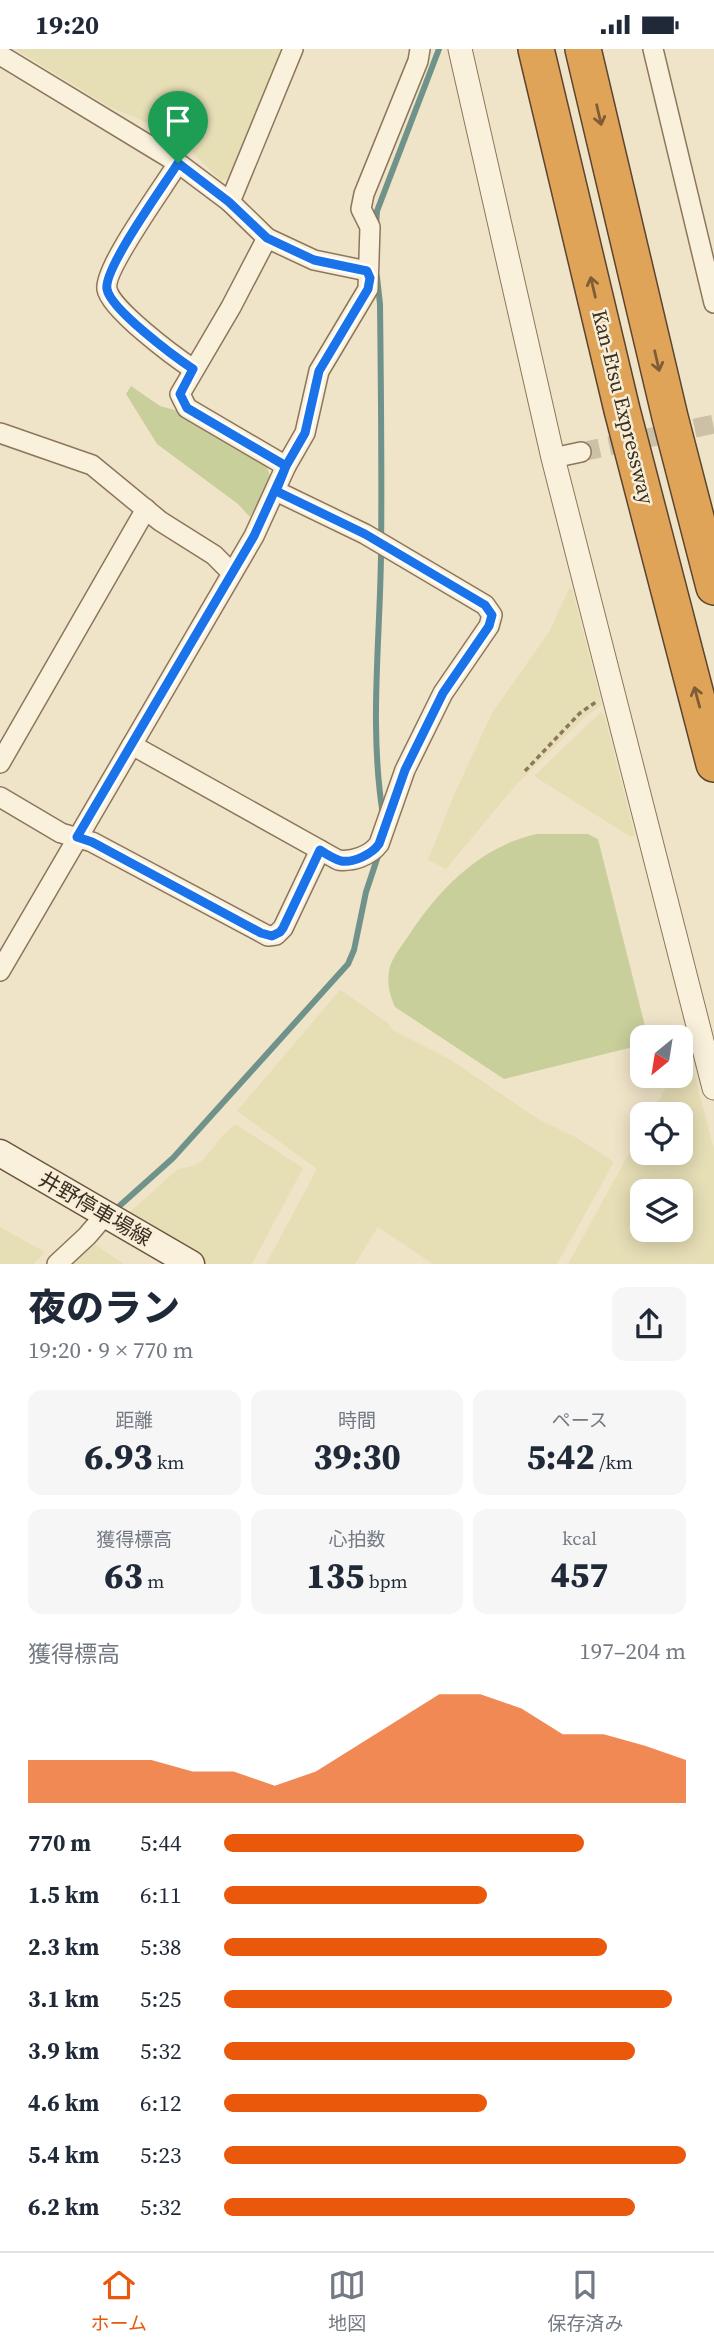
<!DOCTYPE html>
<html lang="ja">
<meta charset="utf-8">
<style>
:root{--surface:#fff;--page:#f6f6f7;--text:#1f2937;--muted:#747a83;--line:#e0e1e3;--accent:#ea580c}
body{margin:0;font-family:"Source Serif 4","Noto Sans JP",serif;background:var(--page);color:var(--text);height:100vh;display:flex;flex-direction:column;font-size:26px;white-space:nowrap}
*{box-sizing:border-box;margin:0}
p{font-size:23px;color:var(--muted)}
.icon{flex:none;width:38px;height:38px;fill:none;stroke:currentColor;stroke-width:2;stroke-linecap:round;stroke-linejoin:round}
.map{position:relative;height:1215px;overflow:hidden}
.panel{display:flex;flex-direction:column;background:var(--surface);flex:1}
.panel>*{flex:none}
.needle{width:46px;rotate:210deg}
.fabs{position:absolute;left:630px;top:976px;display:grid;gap:14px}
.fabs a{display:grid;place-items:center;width:63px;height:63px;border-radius:14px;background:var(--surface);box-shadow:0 4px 18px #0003;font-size:35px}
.pin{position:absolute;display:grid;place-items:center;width:60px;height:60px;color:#fff;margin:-72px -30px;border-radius:50% 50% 50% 0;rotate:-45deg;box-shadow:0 0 7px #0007}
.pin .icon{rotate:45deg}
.round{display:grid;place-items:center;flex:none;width:74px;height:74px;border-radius:14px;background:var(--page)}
.head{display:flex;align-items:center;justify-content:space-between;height:119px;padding:0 28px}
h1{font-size:38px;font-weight:800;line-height:52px}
.stats{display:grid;grid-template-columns:repeat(3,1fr);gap:10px;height:119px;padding:7px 28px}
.stats div{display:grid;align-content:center;border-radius:14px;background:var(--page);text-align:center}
.stats b{font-size:35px;font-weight:800}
.stats small{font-size:19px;font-weight:400}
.stats p{font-size:19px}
.chart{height:196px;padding:14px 28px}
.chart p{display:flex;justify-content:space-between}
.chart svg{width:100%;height:126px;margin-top:7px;fill:var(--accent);opacity:.7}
ul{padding:0 28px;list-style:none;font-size:23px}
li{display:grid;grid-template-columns:112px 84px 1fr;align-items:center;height:52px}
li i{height:18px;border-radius:9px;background:var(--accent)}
.status{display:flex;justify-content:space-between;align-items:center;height:49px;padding:0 35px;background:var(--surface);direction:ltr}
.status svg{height:19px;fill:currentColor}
.menu{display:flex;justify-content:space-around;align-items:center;height:98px;border-top:2px solid var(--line);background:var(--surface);font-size:19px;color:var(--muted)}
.menu a{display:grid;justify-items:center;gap:4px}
.menu .active{color:var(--accent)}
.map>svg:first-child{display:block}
</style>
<div class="status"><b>19:20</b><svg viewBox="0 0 49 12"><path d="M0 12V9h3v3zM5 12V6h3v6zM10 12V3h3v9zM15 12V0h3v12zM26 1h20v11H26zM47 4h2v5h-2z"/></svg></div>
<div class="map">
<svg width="714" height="1215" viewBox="0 0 714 1215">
<rect width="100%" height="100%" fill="#f0e4c8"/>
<!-- farmland -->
<g fill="#e6deb5" fill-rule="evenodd">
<polygon points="15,0 285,0 230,128 221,132 190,101 152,76 108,57"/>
<polygon points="569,540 572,540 602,656 587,666 515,737 446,820 428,811 454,746 492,664 549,583"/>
<polygon points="601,663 604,665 635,787 631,788 534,727"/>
<polygon points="339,942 342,942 388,974 393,981 451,1011 538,1070 577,1089 614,1113 557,1215 433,1215 378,1178 355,1215 266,1215 317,1120 237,1062"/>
<path d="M 691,1013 L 714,1100 L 714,1215 L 568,1215 L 642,1081 L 642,1104 L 681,1104 L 681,1066 L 651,1066 L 672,1027 L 681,1027 L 681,1015 ZM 642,1143 L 681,1143 L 681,1181 L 642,1181 Z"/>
<polygon points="234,1076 237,1076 303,1119 252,1215 206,1215 124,1168 178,1120 194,1117 203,1111 224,1085"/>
<polygon points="0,1178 45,1203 34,1215 0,1215"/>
<polygon points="91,1193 124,1215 68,1215"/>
</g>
<!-- green -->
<g fill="#c9cf9b">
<polygon points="131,337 160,357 175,361 266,416 271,429 250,468 238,455 157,395 126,345"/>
<path d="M 537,785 L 588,785 L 598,790 L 647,985 L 637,997 L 504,1030 L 395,958 C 390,946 387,936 389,922 C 391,910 400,899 407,889 C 437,842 480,797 537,785 Z"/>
</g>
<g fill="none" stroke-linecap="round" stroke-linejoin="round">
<!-- stream -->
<g stroke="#6f938a" stroke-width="6">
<polyline points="376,176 377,162 439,0"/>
<path d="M 377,228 L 380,255 C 381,339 382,422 381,506 C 380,592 369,680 383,766"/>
<polyline points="116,1160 173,1109 348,915 354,901 366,843 379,804"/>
</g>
<!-- minor-tunnel -->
<polyline stroke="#ccc0a6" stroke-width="19" stroke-dasharray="19 10" stroke-linecap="butt" points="581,403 714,375"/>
<!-- minor casing -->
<g stroke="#8d765c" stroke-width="22">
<g id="minor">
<polyline points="653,0 714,254"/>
<polyline points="0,6 178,114"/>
<polyline points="230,153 293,0"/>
<polyline points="267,189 231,258 180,345 187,359 286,417"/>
<path d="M 193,320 C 175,308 110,260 107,240 C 103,220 165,136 178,114 L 230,153 L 267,189 L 314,211 L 367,222"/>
<polyline points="0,384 92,416 160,472 214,506 232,524"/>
<polyline points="553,409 581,403"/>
<path d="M 132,696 L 338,811 C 352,813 370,807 379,795 L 405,721 L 443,644 L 489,577 L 492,566 L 485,556 L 365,485 L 276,442"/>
<polyline points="0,714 146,460"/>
<polyline points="0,748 61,784 92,793 268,887 276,886 283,879 320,801"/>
<polyline points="0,922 254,487 286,417 305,384 319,322 368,240 370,178 361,160 364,145 418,12 420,0"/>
<polyline points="57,1215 87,1187 105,1166"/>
</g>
</g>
<!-- tertiary casing -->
<g stroke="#8d765c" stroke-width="25">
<polyline id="tertiary" points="460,0 553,409 714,1039"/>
</g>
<!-- secondary casing -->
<g stroke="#6f573f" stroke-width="29">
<polyline id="secondary" points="0,1104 191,1215"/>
</g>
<!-- motorway casing -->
<g stroke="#5b4430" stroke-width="38">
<g id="motorway">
<polyline points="536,0 622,361 714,715"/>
<polyline points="583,0 670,368 714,538"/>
</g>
</g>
<!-- path -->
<polyline stroke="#8d765c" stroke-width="3.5" stroke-dasharray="5 3.5" stroke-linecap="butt" points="525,722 580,664 596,653"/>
<!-- minor -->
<use href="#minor" stroke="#faf1dc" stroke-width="19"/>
<!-- tertiary -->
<use href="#tertiary" stroke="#faf1dc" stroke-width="23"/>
<!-- secondary -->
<use href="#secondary" stroke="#faf1dc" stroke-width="26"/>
<!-- motorway -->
<use href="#motorway" stroke="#e0a458" stroke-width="35"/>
</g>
<!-- one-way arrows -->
<defs><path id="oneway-shaft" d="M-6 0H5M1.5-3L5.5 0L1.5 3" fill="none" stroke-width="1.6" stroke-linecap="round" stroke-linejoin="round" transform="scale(1.75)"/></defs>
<g stroke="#7e5d36">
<use href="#oneway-shaft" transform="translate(599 66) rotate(77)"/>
<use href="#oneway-shaft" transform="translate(593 238) rotate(-103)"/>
<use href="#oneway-shaft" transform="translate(657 312) rotate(77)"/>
<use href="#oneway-shaft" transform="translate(697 648) rotate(-105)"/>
</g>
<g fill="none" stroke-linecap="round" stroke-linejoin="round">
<!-- route casing -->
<g stroke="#fff" stroke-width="14">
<path id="route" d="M 178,114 C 165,135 103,220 107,240 C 110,260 175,308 193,320 L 180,345 L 187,359 L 286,417 L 254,487 L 77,788 L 92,793 L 261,884 L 272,887 L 280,883 L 283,879 L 320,801 C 326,805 334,810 341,812 C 354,814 372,805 379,795 L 405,721 L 443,644 L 489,577 L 492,566 L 485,556 L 365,485 L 276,442 L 286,417 L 305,384 L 319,322 L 368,240 L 370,229 L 367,222 L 314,211 L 267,189 L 229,153 L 178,114"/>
</g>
<!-- route -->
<use href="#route" stroke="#1a73e8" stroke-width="9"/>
</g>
<g text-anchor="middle" stroke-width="5" stroke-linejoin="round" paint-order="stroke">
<!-- street labels -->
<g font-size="21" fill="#3d2e20" stroke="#f7eed8">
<text transform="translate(623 358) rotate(76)" y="7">Kan-Etsu Expressway</text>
<text transform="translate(95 1160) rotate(30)" y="7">井野停車場線</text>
</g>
</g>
</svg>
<div class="fabs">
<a><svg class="needle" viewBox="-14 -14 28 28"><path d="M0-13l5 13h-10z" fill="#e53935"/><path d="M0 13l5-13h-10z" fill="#747a83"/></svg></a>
<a><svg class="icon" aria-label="locate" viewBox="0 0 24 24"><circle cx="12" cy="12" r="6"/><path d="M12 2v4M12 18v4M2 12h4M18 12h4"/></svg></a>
<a><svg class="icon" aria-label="layers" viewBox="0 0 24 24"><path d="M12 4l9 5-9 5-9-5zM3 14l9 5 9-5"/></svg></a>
</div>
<div class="pin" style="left:178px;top:114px;background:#1e9e55"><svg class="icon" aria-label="arrive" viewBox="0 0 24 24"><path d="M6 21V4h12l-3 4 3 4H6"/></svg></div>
</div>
<section class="panel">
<div class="head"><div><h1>夜のラン</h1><p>19:20 · 9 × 770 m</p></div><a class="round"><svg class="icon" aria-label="share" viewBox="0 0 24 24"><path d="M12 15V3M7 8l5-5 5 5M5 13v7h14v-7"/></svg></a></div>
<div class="stats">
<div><p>距離</p><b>6.93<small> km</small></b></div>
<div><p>時間</p><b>39:30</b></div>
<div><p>ペース</p><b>5:42<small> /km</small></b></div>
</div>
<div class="stats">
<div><p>獲得標高</p><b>63<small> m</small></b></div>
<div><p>心拍数</p><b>135<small> bpm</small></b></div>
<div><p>kcal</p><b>457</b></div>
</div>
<div class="chart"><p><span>獲得標高</span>197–204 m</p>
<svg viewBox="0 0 160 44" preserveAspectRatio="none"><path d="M0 44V29L10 29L20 29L30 29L40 33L50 33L60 38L70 33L80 24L90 15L100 6L110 6L120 11L130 20L140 20L150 24L160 29V44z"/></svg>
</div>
<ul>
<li><b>770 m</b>5:44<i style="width:78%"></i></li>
<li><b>1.5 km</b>6:11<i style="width:57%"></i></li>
<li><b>2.3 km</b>5:38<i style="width:83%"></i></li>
<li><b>3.1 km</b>5:25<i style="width:97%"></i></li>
<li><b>3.9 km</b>5:32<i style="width:89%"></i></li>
<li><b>4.6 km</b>6:12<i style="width:57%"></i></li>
<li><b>5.4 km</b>5:23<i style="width:100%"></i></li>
<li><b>6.2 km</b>5:32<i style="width:89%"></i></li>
</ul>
</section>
<nav class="menu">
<a class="active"><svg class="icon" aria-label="home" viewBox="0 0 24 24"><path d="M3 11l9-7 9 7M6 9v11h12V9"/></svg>ホーム</a>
<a><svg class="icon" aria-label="map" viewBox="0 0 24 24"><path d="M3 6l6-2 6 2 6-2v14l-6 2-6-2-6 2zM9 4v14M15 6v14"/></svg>地図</a>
<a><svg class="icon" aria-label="saved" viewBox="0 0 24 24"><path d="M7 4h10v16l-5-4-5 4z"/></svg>保存済み</a>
</nav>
